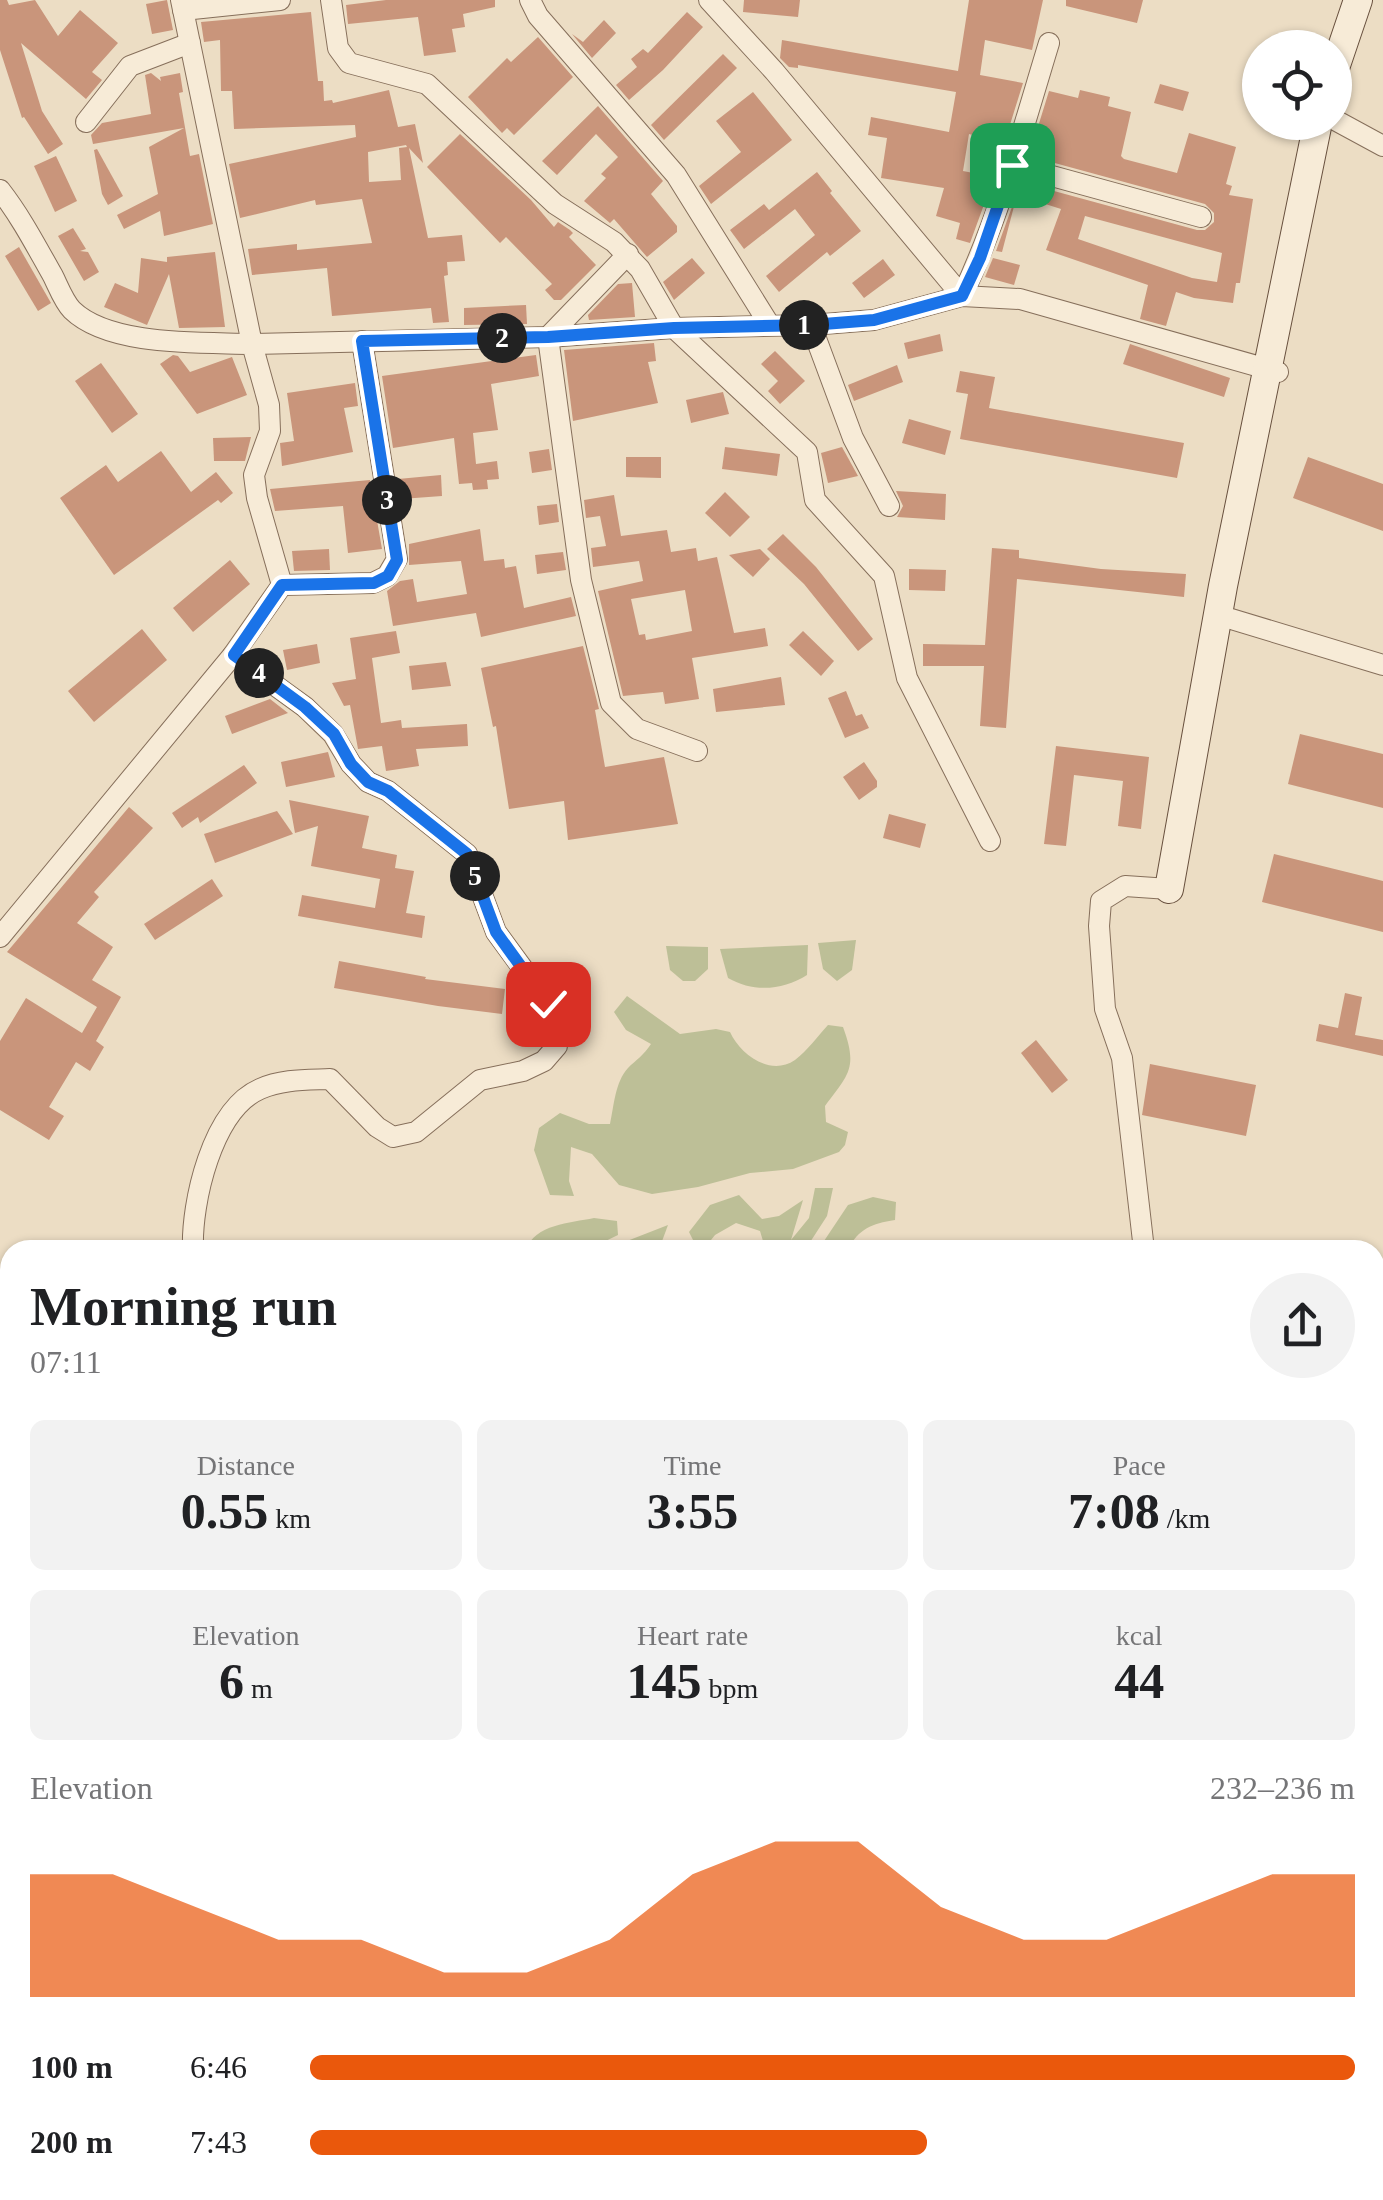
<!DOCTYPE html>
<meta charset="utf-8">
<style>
:root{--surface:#fff;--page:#f2f2f2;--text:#202124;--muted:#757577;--accent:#ea580c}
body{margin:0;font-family:"Times New Roman",serif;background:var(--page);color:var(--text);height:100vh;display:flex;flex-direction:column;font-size:38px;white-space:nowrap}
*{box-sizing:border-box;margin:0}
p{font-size:32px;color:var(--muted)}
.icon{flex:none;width:55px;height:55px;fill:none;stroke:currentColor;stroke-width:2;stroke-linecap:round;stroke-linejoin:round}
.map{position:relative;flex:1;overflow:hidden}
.details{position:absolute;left:0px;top:1240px;width:1385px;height:960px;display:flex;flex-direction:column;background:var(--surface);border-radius:30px 30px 0 0;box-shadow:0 2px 8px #0004}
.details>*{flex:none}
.buttons{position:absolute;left:1242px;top:30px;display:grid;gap:20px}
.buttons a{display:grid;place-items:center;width:110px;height:110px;border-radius:50%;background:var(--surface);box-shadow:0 2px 8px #0004;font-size:50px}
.pin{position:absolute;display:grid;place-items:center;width:85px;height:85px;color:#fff;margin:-42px;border-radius:20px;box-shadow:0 5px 15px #0006}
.km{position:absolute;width:50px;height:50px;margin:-25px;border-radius:50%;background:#222;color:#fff;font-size:28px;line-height:50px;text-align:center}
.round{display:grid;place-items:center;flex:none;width:105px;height:105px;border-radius:52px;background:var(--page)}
.summary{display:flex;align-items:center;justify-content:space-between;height:170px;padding:0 30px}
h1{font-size:55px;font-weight:800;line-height:75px}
.stats{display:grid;grid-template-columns:repeat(3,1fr);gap:15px;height:170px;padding:10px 30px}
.stats div{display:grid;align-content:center;border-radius:15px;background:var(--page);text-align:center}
.stats b{font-size:50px;font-weight:800}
.stats small{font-size:28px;font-weight:400}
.stats p{font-size:28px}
.chart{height:280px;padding:20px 30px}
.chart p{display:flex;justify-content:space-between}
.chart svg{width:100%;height:180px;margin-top:10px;fill:var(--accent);opacity:.7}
ul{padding:0 30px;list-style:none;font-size:32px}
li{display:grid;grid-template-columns:160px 120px 1fr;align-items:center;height:75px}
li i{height:25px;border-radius:12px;background:var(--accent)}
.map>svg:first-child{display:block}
</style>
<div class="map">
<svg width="1383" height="2200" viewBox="0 0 1383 2200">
<rect width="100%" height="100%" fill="#ecddc4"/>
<!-- cemetery -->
<g fill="#bdbf97">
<polygon points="856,940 852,970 837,981 823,969 818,943"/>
<path d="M 808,945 L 807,975 C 783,990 754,993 728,978 L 720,949 Z"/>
<polygon points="666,946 708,947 708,969 695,981 683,981 670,970"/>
<path d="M 627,996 L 680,1034 L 716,1029 L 730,1032 C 740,1054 770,1077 795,1060 C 807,1051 818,1036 828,1025 L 843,1027 C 858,1068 849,1074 825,1106 L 826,1122 L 848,1132 L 845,1145 L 839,1152 L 793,1169 L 750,1173 L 698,1187 L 652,1194 L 619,1185 L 592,1154 L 571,1147 L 569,1181 L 574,1196 L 550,1195 L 534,1150 L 539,1128 L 560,1113 L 589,1124 L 610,1124 C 614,1106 615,1082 628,1068 C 636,1060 644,1055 651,1044 L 626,1030 L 614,1012 Z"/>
<polygon points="815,1188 833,1188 827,1216 805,1250 740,1250 763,1241 760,1231 736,1223 715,1235 703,1250 698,1250 689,1232 710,1205 739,1195 762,1219 779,1216 803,1200 791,1240 809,1218"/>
<path d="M 873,1197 L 896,1202 L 895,1220 C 871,1224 860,1228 847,1250 L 818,1250 L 848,1205 Z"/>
<path d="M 594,1218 L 617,1221 L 618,1235 L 587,1250 L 526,1250 C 535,1224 570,1223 594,1218 Z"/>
<polygon points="668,1225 661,1244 646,1250 613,1250 627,1241"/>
</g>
<!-- building -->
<g fill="#c9957b" fill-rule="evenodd">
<polygon points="0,0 7,0 9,5 35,0 58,36 80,10 118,43 92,72 102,80 86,99 21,43 42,111 63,144 48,154 24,117 22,118 0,50"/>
<polygon points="167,0 173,30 152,34 146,4"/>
<polygon points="386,0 495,0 495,7 463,14 465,27 452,29 456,52 424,56 418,17 348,24 346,5"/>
<polygon points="744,0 800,0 798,17 743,12"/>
<polygon points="969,0 1043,0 1032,50 985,40 980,75 1023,83 1004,144 969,134 963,171 994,177 970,243 956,239 960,223 936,216 944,188 881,178 887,138 868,135 871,117 949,132 956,92 798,65 798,68 789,67 780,58 782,40 958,71"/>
<polygon points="1066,0 1143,0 1137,23 1066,6"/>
<path d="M 311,12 L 318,81 L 323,81 L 324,101 L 332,100 L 333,103 L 389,90 L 398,127 L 415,124 L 423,163 L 409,148 L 428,238 L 462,235 L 465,261 L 447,262 L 448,275 L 444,276 L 449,322 L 433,323 L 431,308 L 332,316 L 327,268 L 252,275 L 248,249 L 297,244 L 297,250 L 372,243 L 362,199 L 316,205 L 315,200 L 240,218 L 229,164 L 356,137 L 355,125 L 234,129 L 232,91 L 221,91 L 220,40 L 204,42 L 201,22 ZM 406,145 L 407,147 L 399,148 L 401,180 L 369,182 L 368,152 Z"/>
<polygon points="687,12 703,27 663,70 629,100 616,85 637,67 631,59 643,49 648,53"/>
<polygon points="604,20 616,33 592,58 572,34 583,42"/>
<polygon points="538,37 573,77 514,135 507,128 502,133 468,97 507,58 511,62"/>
<polygon points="723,54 737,68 664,140 651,125"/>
<polygon points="151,73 161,81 160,77 180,73 183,92 179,93 190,156 199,154 213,224 164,236 160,211 124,229 117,215 158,194 149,147 184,128 93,144 91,135 102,123 151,114 145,75"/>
<polygon points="1160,84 1189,92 1183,111 1154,103"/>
<path d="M 1080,90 L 1110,97 L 1108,106 L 1131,112 L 1121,156 L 1124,159 L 1177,173 L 1189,133 L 1236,147 L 1226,184 L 1232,186 L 1229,195 L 1253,199 L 1240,283 L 1236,283 L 1233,303 L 1194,298 L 1176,292 L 1166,326 L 1140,319 L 1148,285 L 1046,250 L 1061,209 L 1017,195 L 1002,252 L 996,251 L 1021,182 L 1197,230 L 1205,230 L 1214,222 L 1214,213 L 1205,204 L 1029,156 L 1049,91 L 1078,98 ZM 1085,216 L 1222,253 L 1217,282 L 1192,278 L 1078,239 Z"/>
<polygon points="753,92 792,140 711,204 699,186 741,152 716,121"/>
<polygon points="598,106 663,181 651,194 677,226 677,232 647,257 614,219 610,223 584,201 606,178 601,174 618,157 596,134 557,175 542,161"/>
<polygon points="460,134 531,200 554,227 558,222 570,230 573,233 569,237 596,265 561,300 554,300 545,290 552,284 506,237 500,243 427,167"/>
<polygon points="97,149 123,196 108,205 102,194 94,150"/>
<polygon points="56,156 77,201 55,212 34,166"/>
<polygon points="817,172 832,191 830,193 861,231 830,256 827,252 779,292 766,276 815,235 795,209 744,249 730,230 764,204 769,210"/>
<polygon points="73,228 86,249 80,251 88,252 99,272 84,281 58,236"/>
<polygon points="19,247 51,303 38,311 5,256"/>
<polygon points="215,252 225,327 179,328 169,274 147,325 104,307 115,283 138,293 141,258 167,262 167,257"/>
<polygon points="692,258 705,273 674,300 663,282"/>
<polygon points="993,258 1020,265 1014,285 985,277"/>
<polygon points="883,259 895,275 864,298 852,283"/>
<polygon points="632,283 635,317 589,320 588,315 618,284"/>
<polygon points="526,305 527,324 464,325 464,308"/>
<polygon points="940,334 943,351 908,359 904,343"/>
<polygon points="654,343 656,361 648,362 658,403 573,421 564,350"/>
<polygon points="1130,344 1230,378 1224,397 1123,364"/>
<polygon points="775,351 805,381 780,404 768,391 778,381 761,364"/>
<polygon points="173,355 178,356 190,372 232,357 247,395 197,414 160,364"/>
<polygon points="536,355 539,376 491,384 498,430 473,433 476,464 497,461 499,479 487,480 488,489 473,490 472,483 459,484 454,438 393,448 382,376"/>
<polygon points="101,363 138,414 112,433 75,381"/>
<polygon points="897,365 903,382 854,401 848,385"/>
<polygon points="960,371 995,377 989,408 1184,443 1177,478 960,439 968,394 956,392"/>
<polygon points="355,383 358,406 344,408 353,452 282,466 280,443 294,441 287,393"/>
<polygon points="723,392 729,414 691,423 686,400"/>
<polygon points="909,419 951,431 945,455 902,443"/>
<polygon points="251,437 245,461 214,461 213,438"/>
<polygon points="725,447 780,454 777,476 722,469"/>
<polygon points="842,447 858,476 828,483 821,453"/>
<polygon points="549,449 552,470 532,473 529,452"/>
<polygon points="161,451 191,492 216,472 233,493 221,503 218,500 114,575 60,498 106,465 118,482"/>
<polygon points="626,457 661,457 661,478 626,477"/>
<polygon points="1308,457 1383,484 1383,531 1293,498"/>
<polygon points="441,475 442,496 401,499 398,479"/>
<polygon points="370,480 382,549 348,553 343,506 275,511 270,489"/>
<polygon points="896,491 946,494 945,520 897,517 903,506"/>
<polygon points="725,492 750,517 730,537 705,513"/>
<path d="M 614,495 L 621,536 L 667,530 L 671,552 L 696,548 L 698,561 L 717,557 L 734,633 L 765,628 L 768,646 L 692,658 L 699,699 L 665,704 L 663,692 L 623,696 L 598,591 L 643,581 L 639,561 L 593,567 L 591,548 L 606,546 L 600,516 L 586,518 L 584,500 ZM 685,590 L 692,631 L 646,640 L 645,634 L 639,635 L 631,599 Z"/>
<polygon points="557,504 559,522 539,525 537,506"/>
<polygon points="480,529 484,561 504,559 505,568 516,566 524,608 571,597 576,616 481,637 476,613 393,626 387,591 400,581 413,579 417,602 467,594 461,561 409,565 409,544"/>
<polygon points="783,534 816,567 873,639 858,651 804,584 767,549"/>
<polygon points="992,548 1019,550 1019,558 1101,569 1186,574 1184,597 1017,579 1006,728 980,726 984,666 923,666 923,644 985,645"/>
<polygon points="329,549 330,570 294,571 292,551"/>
<polygon points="760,549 770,559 753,577 729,555"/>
<polygon points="563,552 566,570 537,574 535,555"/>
<polygon points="230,560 250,584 193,632 173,608"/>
<polygon points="909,569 946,570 945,591 909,590"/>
<polygon points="142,629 167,660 94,722 68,691"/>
<polygon points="396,631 400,653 372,658 381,723 401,720 402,728 467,724 468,746 416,749 419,766 386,771 382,746 358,749 350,705 344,706 332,683 356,679 350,638"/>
<polygon points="803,631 834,661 821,676 789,645"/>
<polygon points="317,644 320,663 287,670 283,650"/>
<polygon points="583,646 599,709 595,710 605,767 664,757 678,824 568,840 564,801 509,809 496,726 493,727 481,668"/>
<polygon points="446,662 451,686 412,690 409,666"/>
<polygon points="781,677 785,705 716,712 713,689"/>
<polygon points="846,691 856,716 862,714 869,728 845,738 828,698"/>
<polygon points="270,699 288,713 232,734 225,716"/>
<polygon points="1300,734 1383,754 1383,808 1288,784"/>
<polygon points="1056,746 1149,757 1141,829 1118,826 1123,781 1074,775 1066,846 1044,844"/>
<polygon points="328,752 335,777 286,787 281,762"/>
<polygon points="864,762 877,781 877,787 859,800 843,777"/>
<polygon points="244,765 257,783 200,823 198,817 182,828 172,813"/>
<polygon points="289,800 369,816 362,848 397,855 395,868 414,871 406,913 425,916 422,938 298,916 302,895 375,908 380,879 311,866 318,826 295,833"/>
<polygon points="129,807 153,828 94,892 99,897 77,923 113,947 92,980 121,997 96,1041 104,1047 90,1071 76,1062 49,1107 64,1116 49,1140 0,1110 0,1041 26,998 82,1033 97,1007 7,952"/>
<polygon points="277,811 293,834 215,863 204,834"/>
<polygon points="889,814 926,824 920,848 883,838"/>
<polygon points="1274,854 1383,881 1383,932 1262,902"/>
<polygon points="212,879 223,896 155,940 144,924"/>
<polygon points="339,961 426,977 425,979 505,989 502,1014 438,1006 334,988"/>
<polygon points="1345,993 1362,997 1355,1035 1383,1040 1383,1056 1316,1041 1319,1024 1338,1028"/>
<polygon points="1036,1040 1068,1080 1052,1093 1021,1053"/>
<polygon points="1150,1064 1256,1085 1246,1136 1142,1115"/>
</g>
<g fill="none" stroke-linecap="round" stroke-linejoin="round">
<!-- minor casing -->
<g stroke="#866f5b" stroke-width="22">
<g id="minor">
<polyline points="181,0 252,344 548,337 674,328 811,325 874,320 962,296 1020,299 1278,372"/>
<polyline points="331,0 338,48 349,63 427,84 555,204 614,242 640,269 674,328 807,452 815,500 884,576 907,678 990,841"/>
<polyline points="530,0 538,16 676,175 769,324"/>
<path d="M 709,0 L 774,71 L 962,296 C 1000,215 1023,128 1049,43"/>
<polyline points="183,10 280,0"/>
<polyline points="1335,120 1383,146"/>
<polyline points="86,122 130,66 190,43"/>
<polyline points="1012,165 1201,217"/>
<path d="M 0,190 C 21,217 36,246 53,276 C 58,286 64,302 72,310 C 110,347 203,342 252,344 L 269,405 L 270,431 L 254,475 L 257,498 L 282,585 L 233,655 L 0,937"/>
<polyline points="628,254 548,337 581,580 611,703 637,729 697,751"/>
<polyline points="811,325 853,438 889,506"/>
<polyline points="282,585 373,583 387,576 397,559 362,341"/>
<polyline points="1218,615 1383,665"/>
<path d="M 193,1250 C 191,1203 212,1110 260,1089 C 282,1079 307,1080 330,1079 L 377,1127 L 393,1137 L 416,1132 L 480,1080 L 523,1071 L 544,1061 L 557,1046 L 557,1035 L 548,1003 L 496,932 L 467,854 L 388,791 L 368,782 L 351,764 L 333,734 L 305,707 L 233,655"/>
<polyline points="1144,1250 1122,1058 1105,1009 1099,926 1101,901 1125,886 1169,889"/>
</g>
</g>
<!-- secondary casing -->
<g stroke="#68503e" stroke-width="30">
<g id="secondary">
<polyline points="1335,68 1358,0"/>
<polyline points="1169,889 1223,586 1318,122"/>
</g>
</g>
<!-- minor -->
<use href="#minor" stroke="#f7ebd7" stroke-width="20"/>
<!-- secondary -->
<use href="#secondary" stroke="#f7ebd7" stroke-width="28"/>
</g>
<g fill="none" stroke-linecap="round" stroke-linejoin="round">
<!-- route casing -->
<g stroke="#fff" stroke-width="20">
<polyline id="route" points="548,1004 496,932 467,854 388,791 368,782 351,764 334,734 305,707 234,655 282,585 374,583 388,576 397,560 362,341 548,337 674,328 811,325 874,320 962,296 980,258 1012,165"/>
</g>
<!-- route -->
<use href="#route" stroke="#1a73e8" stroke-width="12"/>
</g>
</svg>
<div class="buttons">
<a><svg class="icon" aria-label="locate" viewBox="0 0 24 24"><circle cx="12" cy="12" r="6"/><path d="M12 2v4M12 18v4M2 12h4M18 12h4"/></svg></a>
</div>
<div class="pin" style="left:1012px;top:165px;background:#1e9e55"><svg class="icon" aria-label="arrive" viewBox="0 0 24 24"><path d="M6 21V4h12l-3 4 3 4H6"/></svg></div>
<div class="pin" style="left:548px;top:1004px;background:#d93025"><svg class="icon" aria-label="check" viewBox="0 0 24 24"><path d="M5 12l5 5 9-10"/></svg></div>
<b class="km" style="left:804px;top:325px">1</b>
<b class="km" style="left:502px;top:338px">2</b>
<b class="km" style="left:387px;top:500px">3</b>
<b class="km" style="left:259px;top:673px">4</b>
<b class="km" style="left:475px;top:876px">5</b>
<section class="details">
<div class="summary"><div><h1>Morning run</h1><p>07:11</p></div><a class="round"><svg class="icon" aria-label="share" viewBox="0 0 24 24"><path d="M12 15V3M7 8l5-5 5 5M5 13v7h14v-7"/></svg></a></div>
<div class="stats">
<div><p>Distance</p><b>0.55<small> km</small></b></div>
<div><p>Time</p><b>3:55</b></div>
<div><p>Pace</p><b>7:08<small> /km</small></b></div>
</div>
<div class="stats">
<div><p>Elevation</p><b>6<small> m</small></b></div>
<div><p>Heart rate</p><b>145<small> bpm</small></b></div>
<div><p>kcal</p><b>44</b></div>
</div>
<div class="chart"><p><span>Elevation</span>232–236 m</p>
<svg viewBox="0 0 160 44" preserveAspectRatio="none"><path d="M0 44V14L10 14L20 22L30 30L40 30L50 38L60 38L70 30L80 14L90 6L100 6L110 22L120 30L130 30L140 22L150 14L160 14V44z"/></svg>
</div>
<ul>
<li><b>100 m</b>6:46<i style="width:100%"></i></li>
<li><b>200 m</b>7:43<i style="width:59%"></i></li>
</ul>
</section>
</div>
